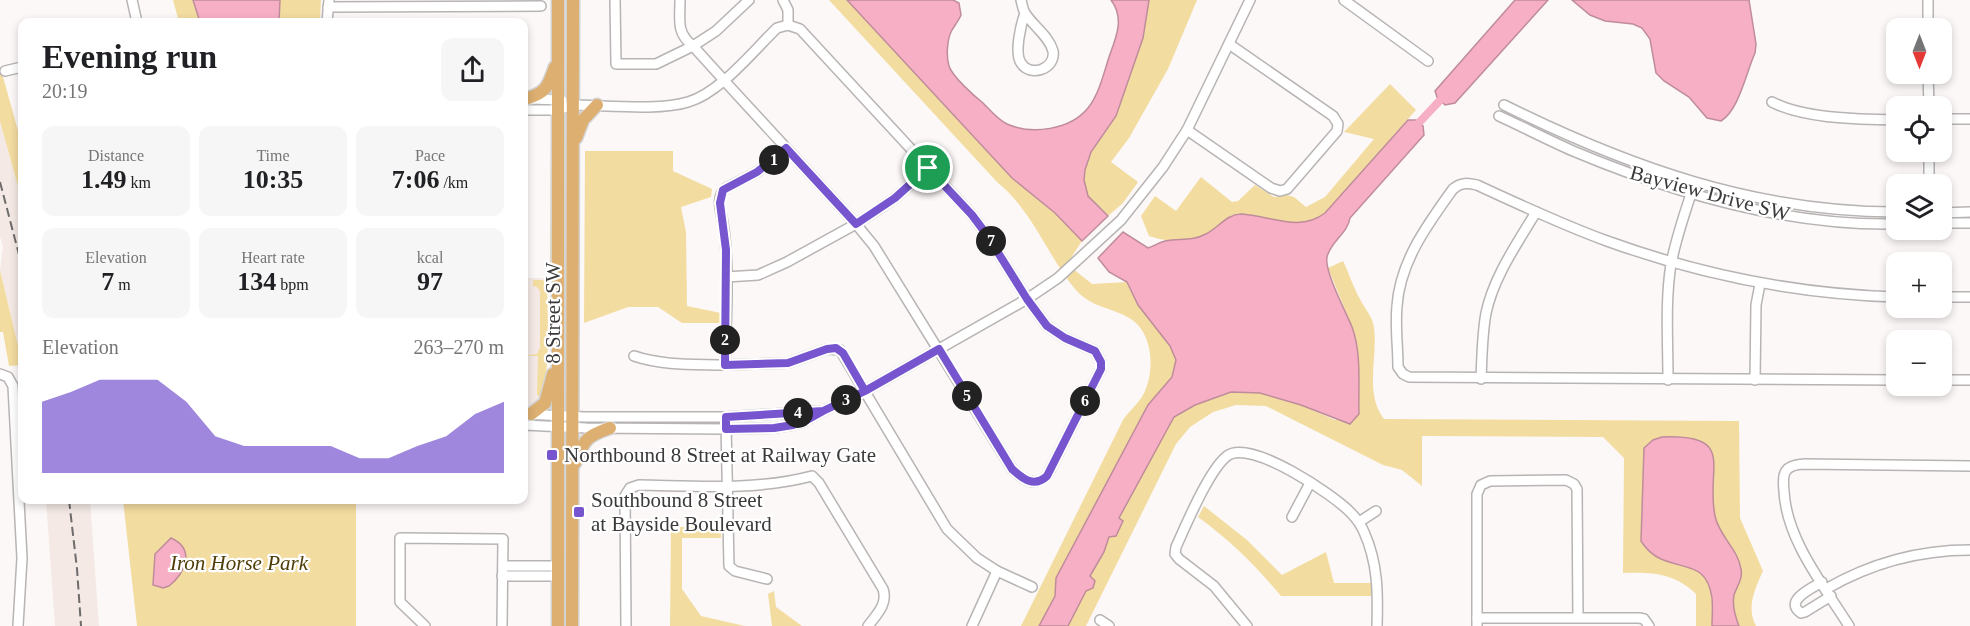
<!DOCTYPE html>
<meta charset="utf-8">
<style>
:root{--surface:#fff;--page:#f6f6f6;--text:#202124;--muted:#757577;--accent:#7655cf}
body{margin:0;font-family:"Times New Roman",serif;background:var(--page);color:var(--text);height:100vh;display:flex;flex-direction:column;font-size:22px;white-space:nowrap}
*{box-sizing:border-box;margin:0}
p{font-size:20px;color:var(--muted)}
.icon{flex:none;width:33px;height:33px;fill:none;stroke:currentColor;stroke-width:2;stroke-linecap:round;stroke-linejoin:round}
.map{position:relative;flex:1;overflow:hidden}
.details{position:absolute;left:18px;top:18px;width:510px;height:486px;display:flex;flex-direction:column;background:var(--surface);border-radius:12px;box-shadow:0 3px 9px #0003}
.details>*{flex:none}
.needle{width:39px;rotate:180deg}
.fabs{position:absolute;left:1886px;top:18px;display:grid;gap:12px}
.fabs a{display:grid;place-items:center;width:66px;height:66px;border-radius:12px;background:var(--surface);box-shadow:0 3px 9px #0003;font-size:30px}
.pin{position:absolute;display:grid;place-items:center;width:51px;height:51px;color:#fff;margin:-26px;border:3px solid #fff;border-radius:50%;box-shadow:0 2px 6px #0007}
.km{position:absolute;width:30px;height:30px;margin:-15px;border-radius:50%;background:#222;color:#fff;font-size:16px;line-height:30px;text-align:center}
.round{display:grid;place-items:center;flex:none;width:63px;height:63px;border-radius:12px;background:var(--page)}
.overview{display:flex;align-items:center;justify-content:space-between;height:102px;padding:0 24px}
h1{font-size:33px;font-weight:700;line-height:45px}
.metrics{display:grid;grid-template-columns:repeat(3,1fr);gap:9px;height:102px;padding:6px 24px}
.metrics div{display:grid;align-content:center;border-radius:12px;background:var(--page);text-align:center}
.metrics b{font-size:26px;font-weight:700}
.metrics small{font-size:16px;font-weight:400}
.metrics p{font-size:16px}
.chart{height:168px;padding:12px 24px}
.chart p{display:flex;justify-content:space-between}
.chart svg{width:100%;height:108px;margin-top:6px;fill:var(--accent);opacity:.7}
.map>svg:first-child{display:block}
</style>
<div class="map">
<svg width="1970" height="626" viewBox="0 0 1970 626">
<rect width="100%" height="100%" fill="#fcf8f7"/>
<!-- built -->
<g fill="#f4e9e4">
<polygon points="0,121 22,201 22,363 0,270 3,246 0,237"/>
<polygon points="524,278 547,278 546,364 541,397 539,401 524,409"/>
<polygon points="46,500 90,500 99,626 55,626"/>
</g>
<!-- green -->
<g fill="#f3dca0">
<polygon points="173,0 321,0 320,22 179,22"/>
<path d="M 829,0 L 847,0 L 1012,178 L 1055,213 L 1082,241 L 1067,264 L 1092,284 L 1127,282 L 1130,290 L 1230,392 L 1260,393 L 1301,405 L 1335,420 L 1359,414 L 1353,329 L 1328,268 L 1343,261 C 1349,273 1353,287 1360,299 C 1365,309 1373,317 1374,328 C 1378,358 1364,393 1384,419 L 1739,421 L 1740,518 L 1763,571 C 1755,589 1746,607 1756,626 L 1696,626 L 1696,594 C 1675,573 1652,572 1623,573 L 1624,458 L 1603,437 L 1422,436 L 1422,486 L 1402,470 L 1383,465 L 1266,406 L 1236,405 L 1213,412 L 1190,427 L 1176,444 L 1086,626 L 1021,626 L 1123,420 C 1129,411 1138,404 1143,395 C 1155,373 1154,334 1131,319 C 1112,307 1091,308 1075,289 C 1047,255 1032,210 997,182 Z"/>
<polygon points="1149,0 1197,0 1168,69 1129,138 1111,162 1138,182 1123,203 1108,216 1088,196 1084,180 1085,170 1091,152 1116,116"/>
<polygon points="0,66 22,145 22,201 0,121"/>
<path d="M 1390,84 L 1416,110 L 1325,213 C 1301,232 1260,218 1232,215 C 1206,238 1184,248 1149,236 L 1141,216 L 1155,196 L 1176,211 L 1201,177 L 1232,202 L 1238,201 L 1255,185 L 1274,197 L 1287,195 L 1294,197 L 1306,207 L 1325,197 L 1374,139 L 1344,132 Z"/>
<polygon points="551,123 553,129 553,260 550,264"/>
<polygon points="585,151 673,151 673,171 712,189 711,197 681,207 686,232 687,306 721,313 721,323 682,323 658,307 628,307 584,323"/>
<polygon points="0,270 22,363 22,365 9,366 3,332 0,332"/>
<path d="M 533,280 L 547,280 C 547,308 552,375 540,398 L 537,394 L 538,356 L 524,356 L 537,354 L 540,348 L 540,291 L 537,287 L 533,286 Z"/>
<polygon points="123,500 356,500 356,626 137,626"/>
<path d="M 1204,506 L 1247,540 L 1282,575 L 1326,552 L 1334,583 L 1371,583 L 1371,596 L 1281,596 C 1256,566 1230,540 1198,517 Z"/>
<polygon points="671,527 721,527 721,538 682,538 682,589 701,616 745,626 670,626"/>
<polygon points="774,591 776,607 802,626 772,626 768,594"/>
</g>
<!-- water -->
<g fill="#f7afc5" stroke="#bf8c9b" stroke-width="1.5">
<polygon points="193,0 280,0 279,22 200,22"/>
<path d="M 847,0 L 953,0 L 959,3 L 961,15 C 959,20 955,25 952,30 C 947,39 946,56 949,66 C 952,76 974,96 983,103 C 990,110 998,120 1007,124 C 1032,135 1070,130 1088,108 C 1099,94 1104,73 1109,57 C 1116,38 1125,18 1111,0 L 1149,0 L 1143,38 L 1116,116 L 1091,152 L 1085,170 L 1084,180 L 1088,196 L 1108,216 L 1082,241 L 1055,213 L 1012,178 Z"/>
<polygon points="1515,0 1548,0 1455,103 1445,105 1437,97 1435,91"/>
<path d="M 1572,0 L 1749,0 L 1756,44 L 1755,53 C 1746,73 1739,110 1721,121 L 1707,118 L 1689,97 L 1664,81 L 1656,73 L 1650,39 L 1642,28 L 1633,24 L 1605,21 L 1590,15 Z"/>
<path d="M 1408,120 L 1416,120 L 1423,126 L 1424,135 L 1350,218 C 1348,233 1330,242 1327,257 C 1324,271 1346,312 1352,327 C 1362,354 1358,386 1359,414 L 1350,424 L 1301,405 L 1260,393 L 1231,392 L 1195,405 L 1174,417 L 1119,518 L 1123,521 L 1116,536 L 1109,537 L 1104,552 L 1090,576 L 1095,581 L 1093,588 L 1086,591 L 1068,626 L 1039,626 L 1055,596 L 1056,578 L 1148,405 L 1172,377 L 1176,360 L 1170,346 L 1138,305 L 1127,282 L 1109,272 L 1098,258 L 1123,232 L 1148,248 C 1154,246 1160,242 1165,241 C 1181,238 1190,242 1206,234 C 1218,228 1227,214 1241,214 C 1269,215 1299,233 1325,213 Z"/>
<path d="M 1662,437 C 1738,434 1705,468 1715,516 C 1719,536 1738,549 1741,569 C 1743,579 1737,586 1734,595 C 1732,605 1735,616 1739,626 L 1712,626 C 1712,617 1713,607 1712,598 C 1707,563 1686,570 1661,559 C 1652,555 1646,549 1641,541 L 1644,448 L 1653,440 Z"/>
<path d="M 171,538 C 196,549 185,573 169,586 L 163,588 L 153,585 L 155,554 Z"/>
</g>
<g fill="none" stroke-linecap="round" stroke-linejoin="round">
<!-- canal -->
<polyline stroke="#f7afc5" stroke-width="8" points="1413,129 1446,94"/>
<!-- minor casing -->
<g stroke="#b7b4b3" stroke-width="12">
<g id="minor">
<polyline points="132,0 137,22"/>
<path d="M 680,0 C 680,20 676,33 693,46 L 716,31 L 749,0"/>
<polyline points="783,0 788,10 788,25"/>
<path d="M 1021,0 C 1022,4 1023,10 1025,13 C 1033,26 1049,36 1053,51 C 1056,69 1030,78 1021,63 C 1014,53 1021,24 1025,13"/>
<polyline points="1344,0 1428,61"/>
<polyline points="1928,0 1928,28"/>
<polyline points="328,7 541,6"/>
<polyline points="327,22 329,0"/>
<polyline points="5,71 22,67"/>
<polyline points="1928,74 1929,106"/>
<polyline points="531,99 562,100"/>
<path d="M 1772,102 C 1804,119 1859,119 1896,120"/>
<path d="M 1504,105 C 1629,167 1755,212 1896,212"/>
<path d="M 524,110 L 558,110 L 572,105 C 604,105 660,111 688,102 C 720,93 753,51 777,28 L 788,25 L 800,29 L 972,215 L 987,235 L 1027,299 L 1047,326 L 1065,338 L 1095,351 L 1101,362 L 1101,369 L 1047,476 C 1033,488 1023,479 1012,469 L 874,246 L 856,224 L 731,88 L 693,46 L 656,64 L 616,64 L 615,0"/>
<path d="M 1499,116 C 1523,127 1548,140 1573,151 C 1673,193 1786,226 1896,224"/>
<polyline points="1941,119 1970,119"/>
<polyline points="1187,130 1271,188 1280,191 1287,189 1337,131 1338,124 1333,116 1229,44"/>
<path d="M 786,149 L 757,172 L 726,188 C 715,197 721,211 723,223 C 730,267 726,320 725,365 L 788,363 L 827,349 L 840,350 L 947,529 L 977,558 L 997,571 L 1032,587"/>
<polyline points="1929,152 1929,184"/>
<polyline points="1941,213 1970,212"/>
<polyline points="1941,223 1970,223"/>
<polyline points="726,277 758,275 787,262 856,224 879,209 895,198 928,168"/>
<path d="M 1896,297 C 1796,294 1701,275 1607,241 C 1563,225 1520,205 1477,185 C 1468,183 1461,182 1453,189 C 1428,224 1400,261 1397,306 C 1395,326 1398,347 1398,367 L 1403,374 L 1409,377 L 1896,380"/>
<polyline points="1941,297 1970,297"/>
<path d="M 634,356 C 664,366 694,364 725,365"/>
<polyline points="0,374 8,377 13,386 22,558 18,626"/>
<path d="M 1481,379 C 1482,357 1482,335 1486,313 C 1494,276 1517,244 1536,212"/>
<path d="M 1668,380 C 1668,341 1665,302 1671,264 C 1676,238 1685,212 1693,188"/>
<polyline points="1755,380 1756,305 1760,284"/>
<polyline points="1941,380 1970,380"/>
<polyline points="524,414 585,417 726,417 821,411"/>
<polyline points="726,424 729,566 735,571 767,579"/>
<polyline points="524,425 586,428 726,429 774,428 793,425 805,421 823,411 865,391 1027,299 1058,278 1121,220 1163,167 1187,130 1250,0"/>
<polyline points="1292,517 1310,483"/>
<polyline points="1359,522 1376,511"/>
<polyline points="503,566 558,566"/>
<polyline points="502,576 558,576"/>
<path d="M 1822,582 C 1812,588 1783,601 1801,613 L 1805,612 L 1831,596"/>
<path d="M 1826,589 C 1871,563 1918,550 1970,550"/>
<polyline points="1477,618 1639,618 1644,619 1649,626"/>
<polyline points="1100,620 1109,626"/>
<polyline points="425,626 400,602 400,538 503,539 502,626"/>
<path d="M 626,626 L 625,496 L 630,488 L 639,485 C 696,486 755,491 812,476 L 819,483 L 883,589 C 888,604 877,614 868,626"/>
<polyline points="972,626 997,571"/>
<path d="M 1247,626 L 1214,586 L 1179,559 L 1175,554 L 1176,547 C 1186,525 1209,470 1227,456 C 1250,438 1334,495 1351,513 C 1356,518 1361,525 1364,532 C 1378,563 1378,593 1377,626"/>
<polyline points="1477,626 1477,494 1481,485 1490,481 1566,480 1574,484 1577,489 1578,617"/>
<path d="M 1849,626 C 1824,586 1786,539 1784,491 C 1782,473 1784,465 1804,464 L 1970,466"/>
</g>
</g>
<!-- major casing -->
<g stroke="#d4d3d3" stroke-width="15">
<g id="major">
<path d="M 525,99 C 546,93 548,87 555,67"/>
<polyline points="576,138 583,120 597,105"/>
<polyline points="531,414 545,403 553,374"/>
<path d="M 575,463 C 584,440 586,436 610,428"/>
<polyline points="558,626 558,0"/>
<polyline points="572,626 573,0"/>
</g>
</g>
<!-- minor -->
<use href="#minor" stroke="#fff" stroke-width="9"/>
<!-- major -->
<use href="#major" stroke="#ddb071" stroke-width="12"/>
<!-- rail -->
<g stroke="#6d6b6b" stroke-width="2" stroke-dasharray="9 4.5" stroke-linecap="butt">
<polyline points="0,182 22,266"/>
<polyline points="69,500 77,569 81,626"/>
</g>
</g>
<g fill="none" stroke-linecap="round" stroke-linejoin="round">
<!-- route casing -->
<g stroke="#fff" stroke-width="12">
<path id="route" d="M 928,168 L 895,198 L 856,224 L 786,148 L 757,172 L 723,190 L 720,203 L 726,250 L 725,365 L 788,363 L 827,349 L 836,348 L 843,353 L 865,391 L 823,411 L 805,421 L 793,425 L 774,428 L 726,429 L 726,417 L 823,411 L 865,391 L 939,349 L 1012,469 C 1023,479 1034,488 1047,476 L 1101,369 L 1101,362 L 1095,351 L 1065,338 L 1047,326 L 1027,299 L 987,235 L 972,215 L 928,168"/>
</g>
<!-- route -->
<use href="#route" stroke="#7655cf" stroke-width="8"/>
</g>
<!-- markers -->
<g fill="#7655cf" stroke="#fff" stroke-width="2">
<rect x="546" y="449" width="12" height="12" rx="3"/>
<rect x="573" y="506" width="12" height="12" rx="3"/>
</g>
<g text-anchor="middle" stroke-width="4.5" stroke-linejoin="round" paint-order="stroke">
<!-- street labels -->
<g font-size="21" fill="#3b3939" stroke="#fff">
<text transform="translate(1710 193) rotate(15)" y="7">Bayview Drive SW</text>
<text transform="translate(553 313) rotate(-90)" y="7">8 Street SW</text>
</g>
<!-- poi labels -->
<g font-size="21" fill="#3b3939" stroke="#fff" text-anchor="start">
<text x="564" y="462">Northbound 8 Street at Railway Gate</text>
<text x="591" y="507">Southbound 8 Street<tspan x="591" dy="24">at Bayside Boulevard</tspan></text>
</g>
<!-- park labels -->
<g font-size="21" font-style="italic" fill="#4f3d08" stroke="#fff">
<text x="239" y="570">Iron Horse Park</text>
</g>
</g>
</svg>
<div class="fabs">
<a><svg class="needle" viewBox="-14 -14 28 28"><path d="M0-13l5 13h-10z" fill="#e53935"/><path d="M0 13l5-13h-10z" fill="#757577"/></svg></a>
<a><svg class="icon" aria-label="locate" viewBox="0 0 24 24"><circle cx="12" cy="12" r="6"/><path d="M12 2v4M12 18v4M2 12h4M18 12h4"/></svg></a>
<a><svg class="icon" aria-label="layers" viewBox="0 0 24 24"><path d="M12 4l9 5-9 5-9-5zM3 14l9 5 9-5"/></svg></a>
<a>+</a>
<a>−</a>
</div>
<div class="pin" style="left:928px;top:168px;background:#1e9e55"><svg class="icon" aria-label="arrive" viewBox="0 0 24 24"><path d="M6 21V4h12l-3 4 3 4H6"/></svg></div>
<b class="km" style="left:774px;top:160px">1</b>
<b class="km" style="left:725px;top:340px">2</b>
<b class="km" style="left:846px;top:400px">3</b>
<b class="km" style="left:798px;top:413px">4</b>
<b class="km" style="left:967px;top:396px">5</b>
<b class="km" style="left:1085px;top:401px">6</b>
<b class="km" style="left:991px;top:241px">7</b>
<section class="details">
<div class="overview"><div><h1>Evening run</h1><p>20:19</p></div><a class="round"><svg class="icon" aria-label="share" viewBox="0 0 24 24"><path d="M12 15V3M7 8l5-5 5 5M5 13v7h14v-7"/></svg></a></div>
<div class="metrics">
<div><p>Distance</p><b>1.49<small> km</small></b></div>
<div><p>Time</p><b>10:35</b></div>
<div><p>Pace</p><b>7:06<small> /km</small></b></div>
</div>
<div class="metrics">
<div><p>Elevation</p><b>7<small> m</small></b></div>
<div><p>Heart rate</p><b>134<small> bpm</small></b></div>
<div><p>kcal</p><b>97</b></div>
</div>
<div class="chart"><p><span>Elevation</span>263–270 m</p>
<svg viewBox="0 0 160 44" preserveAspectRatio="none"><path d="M0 44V15L10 11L20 6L30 6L40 6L50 15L60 29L70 33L80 33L90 33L100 33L110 38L120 38L130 33L140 29L150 20L160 15V44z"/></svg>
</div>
</section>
</div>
